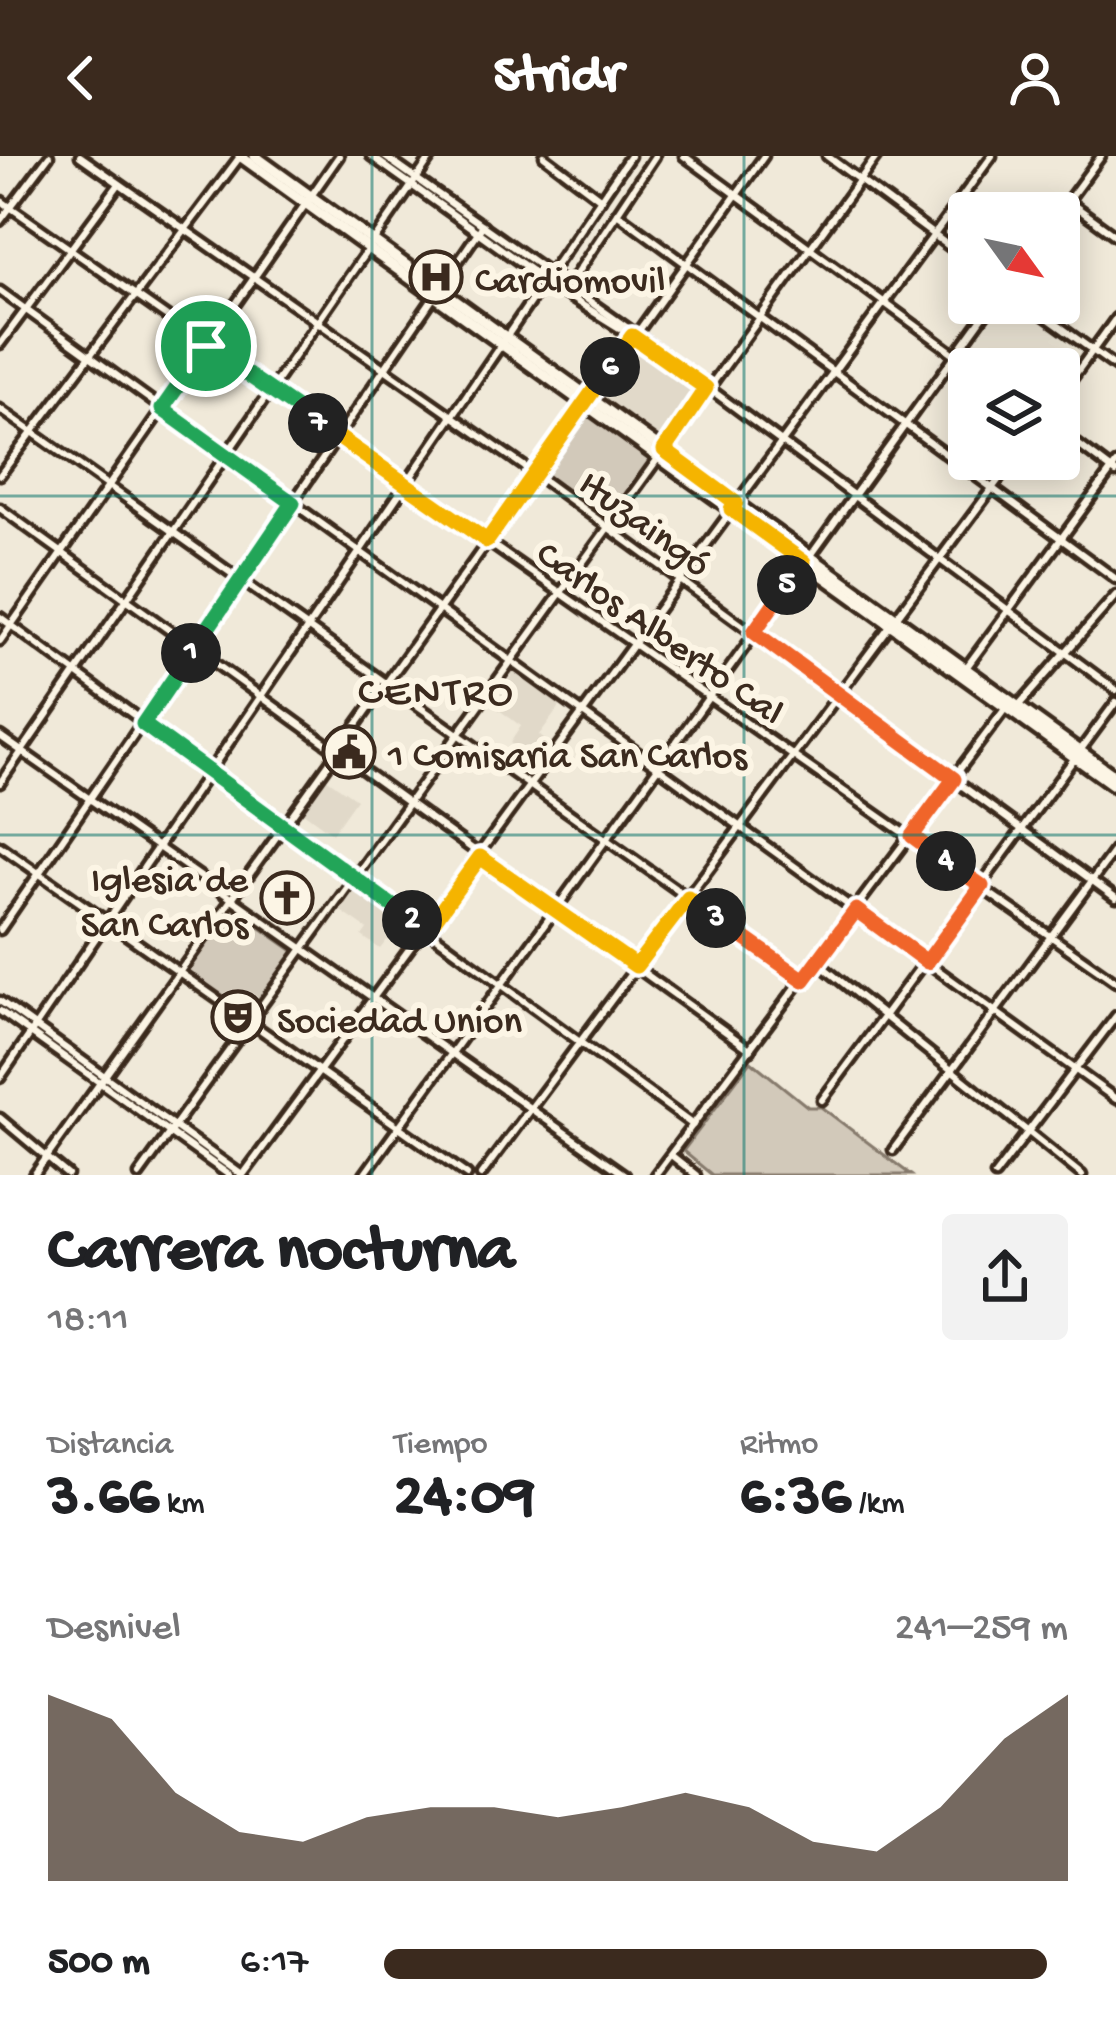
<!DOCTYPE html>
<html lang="es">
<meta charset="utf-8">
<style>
:root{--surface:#fff;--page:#f2f2f2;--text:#202124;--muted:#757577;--accent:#3b2a1e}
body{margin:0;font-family:"Gochi Hand",sans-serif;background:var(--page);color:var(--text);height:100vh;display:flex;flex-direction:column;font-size:45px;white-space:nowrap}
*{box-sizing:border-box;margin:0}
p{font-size:39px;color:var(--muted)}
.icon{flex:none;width:66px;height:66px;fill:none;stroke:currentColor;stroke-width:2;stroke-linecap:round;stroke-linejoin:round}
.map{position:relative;height:1019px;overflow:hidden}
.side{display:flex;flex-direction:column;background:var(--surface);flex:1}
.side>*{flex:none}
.needle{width:78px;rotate:123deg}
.tools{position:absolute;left:948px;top:36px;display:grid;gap:24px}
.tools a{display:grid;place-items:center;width:132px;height:132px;border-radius:12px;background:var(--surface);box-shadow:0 6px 30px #0003;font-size:60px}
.pin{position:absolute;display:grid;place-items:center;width:102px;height:102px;color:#fff;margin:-51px;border:6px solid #fff;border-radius:50%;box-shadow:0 3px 12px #0007}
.km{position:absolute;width:60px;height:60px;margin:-30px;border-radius:50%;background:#222;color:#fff;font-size:33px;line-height:60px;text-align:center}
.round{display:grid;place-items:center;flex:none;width:126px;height:126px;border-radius:12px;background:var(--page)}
.summary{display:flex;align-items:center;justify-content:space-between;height:204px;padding:0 48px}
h1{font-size:66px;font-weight:700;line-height:90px}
.stats{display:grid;grid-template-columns:repeat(3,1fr);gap:18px;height:204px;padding:12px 48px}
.stats div{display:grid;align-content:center}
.stats b{font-size:60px;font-weight:700}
.stats small{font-size:33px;font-weight:400}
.stats p{font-size:33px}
.chart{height:336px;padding:24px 48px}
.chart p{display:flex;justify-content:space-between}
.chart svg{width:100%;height:216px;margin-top:12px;fill:var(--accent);opacity:.7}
ul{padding:0 48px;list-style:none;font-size:39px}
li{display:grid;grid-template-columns:192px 144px 1fr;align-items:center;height:90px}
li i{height:30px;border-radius:15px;background:var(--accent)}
header{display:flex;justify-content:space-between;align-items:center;height:156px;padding:0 48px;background:var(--accent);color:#fff;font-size:54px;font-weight:700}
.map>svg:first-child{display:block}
</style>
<header><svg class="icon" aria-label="back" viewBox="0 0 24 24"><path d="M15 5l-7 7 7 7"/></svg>Stridr<svg class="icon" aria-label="person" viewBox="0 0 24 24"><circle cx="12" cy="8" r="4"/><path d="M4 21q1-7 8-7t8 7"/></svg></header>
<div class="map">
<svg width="1116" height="1019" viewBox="0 0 1116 1019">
<rect width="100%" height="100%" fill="#f0e9d9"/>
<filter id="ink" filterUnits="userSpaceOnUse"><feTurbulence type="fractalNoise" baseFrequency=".00833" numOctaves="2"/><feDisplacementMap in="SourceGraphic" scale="24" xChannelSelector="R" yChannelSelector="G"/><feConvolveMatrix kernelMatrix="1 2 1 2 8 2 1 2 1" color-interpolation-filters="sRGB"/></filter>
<g filter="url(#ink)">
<!-- built -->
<g fill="#e1d9c9">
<polygon points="633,189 694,231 658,282 599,236"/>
<polygon points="513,516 561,549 539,579 553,591 540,609 510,587 521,570 495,551"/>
<polygon points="323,620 356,643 332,677 299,653"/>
<polygon points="355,729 421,776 406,796 387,784 380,793 362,780 367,773 338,753"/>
</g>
<!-- green -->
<g fill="#d2c9ba" stroke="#867a6c" stroke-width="3">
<polygon points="584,252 655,303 610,367 538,316"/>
<polygon points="232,752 295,796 251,861 187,816"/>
<polygon points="751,905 808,951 821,951 911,1019 712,1019 683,995"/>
</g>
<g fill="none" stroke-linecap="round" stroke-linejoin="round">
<!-- minor casing -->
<g stroke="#3b2a1e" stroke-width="15">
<g id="minor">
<polyline points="80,0 535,318 1116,742"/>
<polyline points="371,0 563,137 632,180"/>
<polyline points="384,0 629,173 1116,534"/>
<polyline points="544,0 601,43"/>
<polyline points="684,0 975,213"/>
<polyline points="827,0 969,105"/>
<polyline points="0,44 1116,826"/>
<polyline points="1068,45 1116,80"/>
<polyline points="617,57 1116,423"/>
<polyline points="1059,57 1101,0"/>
<polyline points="0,65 49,0"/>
<polyline points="569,129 655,0"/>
<polyline points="0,135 1116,943"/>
<polyline points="1027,147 1116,211"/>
<polyline points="0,188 119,28"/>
<polyline points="1059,241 1116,162"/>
<polyline points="0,253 804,824"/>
<polyline points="1059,274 1116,317"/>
<polyline points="0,319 239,2"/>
<polyline points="0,352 751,894"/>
<polyline points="0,461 693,969"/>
<polyline points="0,485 339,0"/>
<polyline points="963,516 1116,308"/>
<polyline points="1019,549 1116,439"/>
<polyline points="0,580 625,1019"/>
<polyline points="0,627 432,0"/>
<polyline points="0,690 467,1019"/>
<polyline points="0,774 483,69"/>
<polyline points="817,806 1082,1019"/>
<polyline points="0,845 242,1019"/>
<polyline points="0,855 229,1019"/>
<polyline points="0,922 630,0"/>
<polyline points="822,944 1116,546"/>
<polyline points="0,962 68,1019"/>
<polyline points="893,994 1116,692"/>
<polyline points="671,999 696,1019"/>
<polyline points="34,1019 764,0"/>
<polyline points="139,1019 877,0"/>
<polyline points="243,1019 992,0"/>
<polyline points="364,1019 993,147"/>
<polyline points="481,1019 1014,303"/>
<polyline points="655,1019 1008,549"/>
<polyline points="995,1019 1116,860"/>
</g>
</g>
<!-- major casing -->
<g stroke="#3b2a1e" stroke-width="18">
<g id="major">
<polyline points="240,0 1116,631"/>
<polyline points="255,0 1116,621"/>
</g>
</g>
<!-- minor -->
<use href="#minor" stroke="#fcf5e5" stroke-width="6"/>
<!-- major -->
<use href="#major" stroke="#fcf5e5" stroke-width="9"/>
</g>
</g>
<g fill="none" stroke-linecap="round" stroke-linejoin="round" filter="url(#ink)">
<!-- split-1 casing -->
<g stroke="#fff" stroke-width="24">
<polyline id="split-1" points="191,497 293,347 162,253 206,190"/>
</g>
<!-- split-2 casing -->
<g stroke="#fff" stroke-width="24">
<polyline id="split-2" points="191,497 143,568 412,764"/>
</g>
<!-- split-3 casing -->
<g stroke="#fff" stroke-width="24">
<polyline id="split-3" points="412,764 427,774 480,701 636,810 688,742 716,762"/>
</g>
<!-- split-4 casing -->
<g stroke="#fff" stroke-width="24">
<polyline id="split-4" points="716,762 804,824 856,754 927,806 982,730 946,705"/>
</g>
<!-- split-5 casing -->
<g stroke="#fff" stroke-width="24">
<polyline id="split-5" points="787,429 754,476 954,623 912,680 946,705"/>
</g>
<!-- split-6 casing -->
<g stroke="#fff" stroke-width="24">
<polyline id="split-6" points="610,211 632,180 706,232 664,294 736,347 731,353 804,406 787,429"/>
</g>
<!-- split-7 casing -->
<g stroke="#fff" stroke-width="24">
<polyline id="split-7" points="318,267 487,385 610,211"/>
</g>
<!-- split-8 casing -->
<g stroke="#fff" stroke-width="24">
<polyline id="split-8" points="206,190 318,267"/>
</g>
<!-- split-1 -->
<use href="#split-1" stroke="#22a559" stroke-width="15"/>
<!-- split-2 -->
<use href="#split-2" stroke="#22a559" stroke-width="15"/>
<!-- split-3 -->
<use href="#split-3" stroke="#f5b400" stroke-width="15"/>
<!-- split-4 -->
<use href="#split-4" stroke="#f0652b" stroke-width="15"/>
<!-- split-5 -->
<use href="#split-5" stroke="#f0652b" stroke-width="15"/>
<!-- split-6 -->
<use href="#split-6" stroke="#f5b400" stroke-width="15"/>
<!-- split-7 -->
<use href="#split-7" stroke="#f5b400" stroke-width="15"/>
<!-- split-8 -->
<use href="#split-8" stroke="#22a559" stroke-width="15"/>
</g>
<!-- grid -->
<path fill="none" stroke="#0f766e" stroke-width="3" stroke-opacity="0.55" d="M 372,0 L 372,1019M 744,0 L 744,1019M 0,340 L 1116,340M 0,679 L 1116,679"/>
<!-- icons -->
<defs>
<g id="hospital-ring" transform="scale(2.7)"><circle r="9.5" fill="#fcf5e5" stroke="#3b2a1e" stroke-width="1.5"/><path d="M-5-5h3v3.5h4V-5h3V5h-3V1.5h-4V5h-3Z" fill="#3b2a1e"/></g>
<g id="civic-ring" transform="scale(2.7)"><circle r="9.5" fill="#fcf5e5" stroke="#3b2a1e" stroke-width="1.5"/><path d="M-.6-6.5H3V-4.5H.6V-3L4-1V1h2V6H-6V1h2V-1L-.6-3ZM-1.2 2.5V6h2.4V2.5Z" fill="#3b2a1e"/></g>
<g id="church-ring" transform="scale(2.7)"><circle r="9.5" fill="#fcf5e5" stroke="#3b2a1e" stroke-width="1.5"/><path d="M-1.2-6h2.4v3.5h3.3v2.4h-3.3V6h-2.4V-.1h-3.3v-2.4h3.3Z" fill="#3b2a1e"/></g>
<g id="theatre-ring" transform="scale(2.7)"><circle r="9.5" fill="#fcf5e5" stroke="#3b2a1e" stroke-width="1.5"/><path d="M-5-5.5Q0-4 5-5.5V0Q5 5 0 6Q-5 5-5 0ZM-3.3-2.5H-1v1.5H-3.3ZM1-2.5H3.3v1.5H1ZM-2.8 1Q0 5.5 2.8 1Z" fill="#3b2a1e"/></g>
</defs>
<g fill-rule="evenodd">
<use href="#hospital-ring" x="436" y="121"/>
<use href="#civic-ring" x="349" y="596"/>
<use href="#church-ring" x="287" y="742"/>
<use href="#theatre-ring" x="238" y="861"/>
</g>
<g text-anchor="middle" stroke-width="12" stroke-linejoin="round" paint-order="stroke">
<!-- poi labels -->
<g font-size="39" fill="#3b2a1e" stroke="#fcf5e5" text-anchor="start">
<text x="475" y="135">Cardiomovil</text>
<text x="388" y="610">1 Comisaria San Carlos</text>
<text x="248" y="734" text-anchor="end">Iglesia de<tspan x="248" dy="45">San Carlos</tspan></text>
<text x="277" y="875">Sociedad Union</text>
</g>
<!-- street labels -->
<g font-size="39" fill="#3b2a1e" stroke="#fcf5e5">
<text transform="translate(647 365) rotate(36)" y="14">Ituzaingó</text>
<text transform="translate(662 474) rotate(35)" y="14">Carlos Alberto Cal</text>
</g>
<!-- neighbourhood labels -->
<g font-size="42" letter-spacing="3" fill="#3b2a1e" stroke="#fcf5e5">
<text x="437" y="547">CENTRO</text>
</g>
</g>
</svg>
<div class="tools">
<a><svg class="needle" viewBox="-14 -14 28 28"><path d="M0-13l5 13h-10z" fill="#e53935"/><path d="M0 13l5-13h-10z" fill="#757577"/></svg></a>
<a><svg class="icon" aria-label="layers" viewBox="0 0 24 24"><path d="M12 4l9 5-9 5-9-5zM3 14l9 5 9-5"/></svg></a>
</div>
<div class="pin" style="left:206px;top:190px;background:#1e9e55"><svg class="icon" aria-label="arrive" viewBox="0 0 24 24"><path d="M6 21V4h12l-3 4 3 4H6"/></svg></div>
<b class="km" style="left:191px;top:497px">1</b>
<b class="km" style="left:412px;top:764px">2</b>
<b class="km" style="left:716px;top:762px">3</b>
<b class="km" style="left:946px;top:705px">4</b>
<b class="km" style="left:787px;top:429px">5</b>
<b class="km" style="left:610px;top:211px">6</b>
<b class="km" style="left:318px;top:267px">7</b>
</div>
<section class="side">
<div class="summary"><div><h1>Carrera nocturna</h1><p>18:11</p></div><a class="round"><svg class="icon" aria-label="share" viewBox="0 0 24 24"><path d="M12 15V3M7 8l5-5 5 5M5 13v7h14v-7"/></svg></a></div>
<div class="stats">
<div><p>Distancia</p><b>3.66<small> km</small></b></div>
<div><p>Tiempo</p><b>24:09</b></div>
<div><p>Ritmo</p><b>6:36<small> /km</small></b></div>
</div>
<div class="chart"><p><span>Desnivel</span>241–259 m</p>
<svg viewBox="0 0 160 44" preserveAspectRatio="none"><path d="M0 44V6L10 11L20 26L30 34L40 36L50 31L60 29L70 29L80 31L90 29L100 26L110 29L120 36L130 38L140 29L150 15L160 6V44z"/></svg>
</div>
<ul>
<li><b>500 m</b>6:17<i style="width:97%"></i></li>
</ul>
</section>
